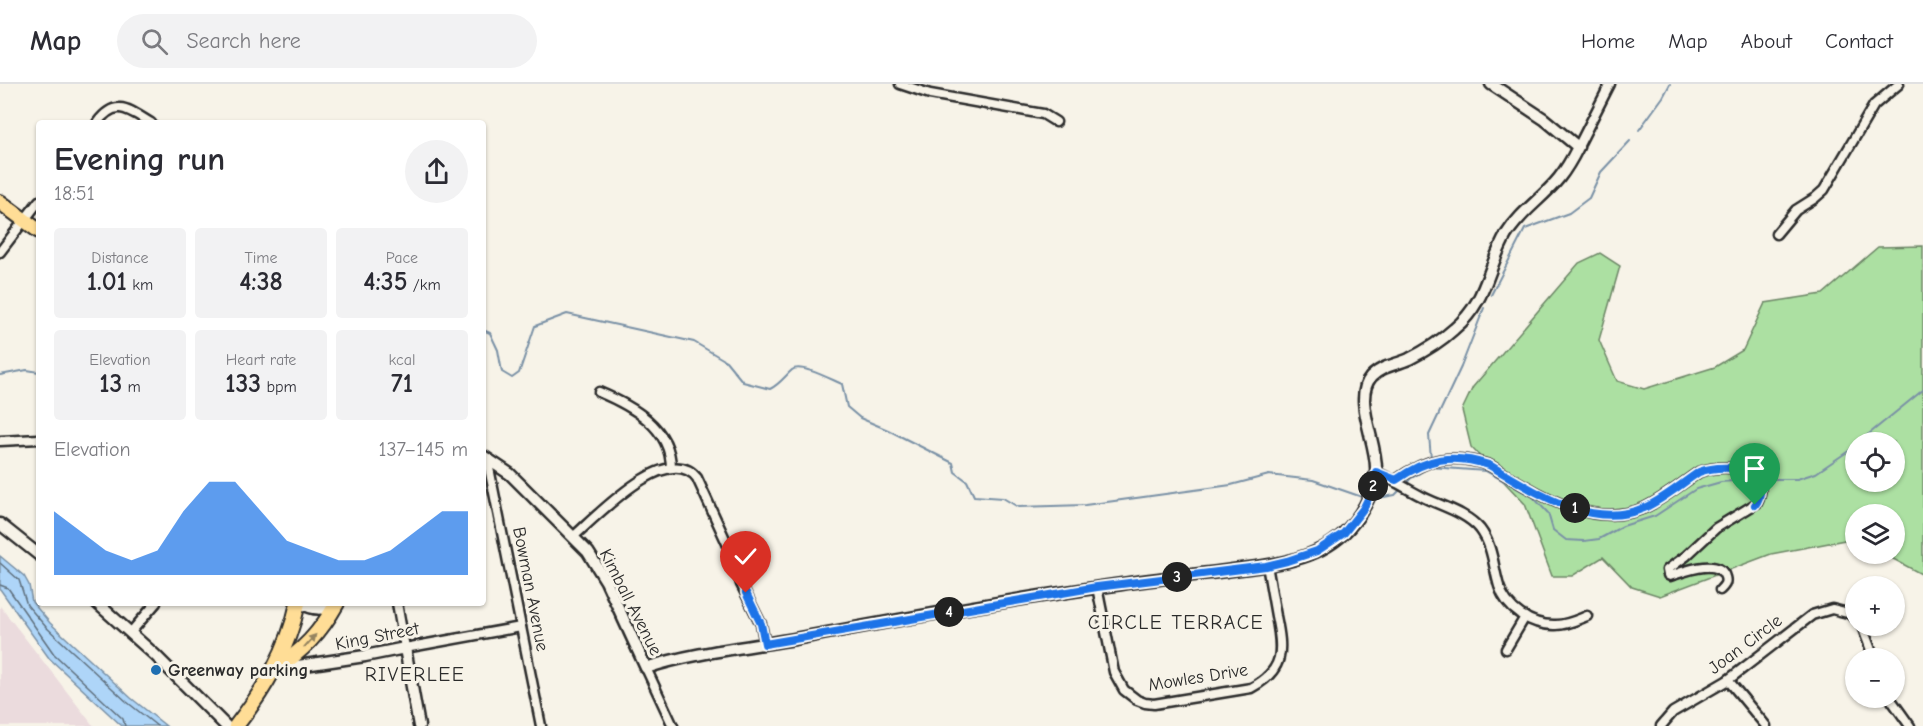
<!DOCTYPE html>
<meta charset="utf-8">
<style>
:root{--surface:#fff;--page:#f2f2f3;--text:#2b2b33;--muted:#7c7c81;--line:#e1e1e2;--accent:#1a73e8}
body{margin:0;font-family:"Comic Neue",sans-serif;background:var(--page);color:var(--text);height:100vh;display:flex;flex-direction:column;font-size:22px;white-space:nowrap}
*{box-sizing:border-box;margin:0}
p{font-size:20px;color:var(--muted)}
.icon{flex:none;width:33px;height:33px;fill:none;stroke:currentColor;stroke-width:2;stroke-linecap:round;stroke-linejoin:round}
.map{position:relative;flex:1;overflow:hidden}
.details{position:absolute;left:36px;top:36px;width:450px;height:486px;display:flex;flex-direction:column;background:var(--surface);border-radius:6px;box-shadow:0 2px 4px #0004}
.details>*{flex:none}
.buttons{position:absolute;left:1845px;top:348px;display:grid;gap:12px}
.buttons a{display:grid;place-items:center;width:60px;height:60px;border-radius:50%;background:var(--surface);box-shadow:0 2px 4px #0004;font-size:30px}
.pin{position:absolute;display:grid;place-items:center;width:51px;height:51px;color:#fff;margin:-62px -26px;border-radius:50% 50% 50% 0;rotate:-45deg;box-shadow:0 0 6px #0007}
.pin .icon{rotate:45deg}
.km{position:absolute;width:30px;height:30px;margin:-15px;border-radius:50%;background:#222;color:#fff;font-size:16px;line-height:30px;text-align:center}
.round{display:grid;place-items:center;flex:none;width:63px;height:63px;border-radius:32px;background:var(--page)}
.summary{display:flex;align-items:center;justify-content:space-between;height:102px;padding:0 18px}
h1{font-size:33px;font-weight:600;line-height:45px}
.stats{display:grid;grid-template-columns:repeat(3,1fr);gap:9px;height:102px;padding:6px 18px}
.stats div{display:grid;align-content:center;border-radius:6px;background:var(--page);text-align:center}
.stats b{font-size:26px;font-weight:600}
.stats small{font-size:16px;font-weight:400}
.stats p{font-size:16px}
.chart{height:168px;padding:12px 18px}
.chart p{display:flex;justify-content:space-between}
.chart svg{width:100%;height:108px;margin-top:6px;fill:var(--accent);opacity:.7}
header{display:flex;align-items:center;gap:36px;box-sizing:border-box;height:84px;padding:0 30px;background:var(--surface);border-bottom:2px solid var(--line)}
header strong{font-size:28px}
nav{display:flex;gap:33px;margin-inline-start:auto;font-size:21px}
.search{width:420px;height:54px;background:var(--page);display:flex;align-items:center;gap:15px;box-sizing:border-box;padding:0 21px;border-radius:33px;color:var(--muted);font-size:22px}
.map>svg:first-child{display:block}
</style>
<header>
<strong>Map</strong>
<div class="search"><svg class="icon" aria-label="search" viewBox="0 0 24 24"><circle cx="10" cy="10" r="6"/><path d="M15 15l6 6"/></svg>Search here</div>
<nav><a>Home</a><a>Map</a><a>About</a><a>Contact</a></nav>
</header>
<div class="map">
<svg width="1923" height="642" viewBox="0 0 1923 642">
<rect width="100%" height="100%" fill="#f7f3e8"/>
<filter id="ink" filterUnits="userSpaceOnUse"><feTurbulence type="fractalNoise" baseFrequency=".0167" numOctaves="2"/><feDisplacementMap in="SourceGraphic" scale="12" xChannelSelector="R" yChannelSelector="G"/><feConvolveMatrix kernelMatrix="1 2 1 2 8 2 1 2 1" color-interpolation-filters="sRGB"/></filter>
<g filter="url(#ink)">
<!-- built -->
<polygon fill="#ebdbdd" points="0,522 92,640 95,642 0,642"/>
<!-- green -->
<path fill="#ace0a2" stroke="#6c8666" stroke-width="1.5" fill-rule="evenodd" d="M 1923,162 L 1923,491 L 1884,470 L 1894,470 L 1894,430 L 1856,430 L 1855,454 L 1771,470 L 1660,512 L 1632,503 L 1603,473 L 1572,492 L 1552,492 L 1525,420 L 1471,363 L 1462,326 L 1473,303 L 1579,179 L 1600,169 L 1620,182 L 1599,256 L 1617,297 L 1644,305 L 1715,283 L 1743,266 L 1765,219 L 1823,210 L 1878,163 ZM 1856,358 L 1894,358 L 1894,398 L 1856,398 Z"/>
<!-- water -->
<polygon fill="#aed5f8" stroke="#7a91a6" stroke-width="1.5" points="0,472 24,492 29,501 32,518 50,539 131,614 166,642 122,642 49,574 26,542 0,505"/>
<g fill="none" stroke-linecap="round" stroke-linejoin="round">
<!-- shore -->
<g stroke="#5f6f7d" stroke-width="1.5">
<polyline points="0,479 19,496 27,521 46,543 127,618 157,642"/>
<polyline points="0,501 8,504 54,570 123,635 125,642"/>
</g>
<!-- stream -->
<g stroke="#7a91a6" stroke-width="2">
<polyline points="1639,46 1663,13 1670,0"/>
<polyline points="1491,211 1525,145 1569,129 1589,114 1601,88 1630,57"/>
<path d="M 483,246 L 490,249 L 498,266 L 502,288 L 512,294 L 519,289 L 535,242 L 567,230 L 694,258 L 726,277 L 743,298 L 770,305 C 780,300 784,293 792,286 C 801,279 832,296 842,300 L 847,323 L 860,334 L 888,346 L 953,379 L 955,388 L 967,397 L 974,412 L 1003,414 L 1018,423 L 1085,421 L 1231,401 L 1269,391 L 1313,396 L 1365,414"/>
<polyline points="0,291 27,286 39,288"/>
<polyline points="1859,358 1923,306"/>
<polyline points="1431,374 1429,351 1461,283 1484,224"/>
<polyline points="1765,395 1797,395 1816,389 1856,362"/>
<polyline points="1405,401 1410,395 1430,383 1486,387 1533,413 1548,429 1553,446 1566,456 1584,457 1599,455 1623,442 1655,432 1696,405 1721,398 1757,395"/>
<polyline points="1373,415 1395,411 1401,405"/>
</g>
<!-- minor casing -->
<g stroke="#2b2b2b" stroke-width="13">
<g id="minor">
<polyline points="900,0 930,10 1043,30 1056,38"/>
<path d="M 97,39 C 116,13 129,26 151,39"/>
<polyline points="1578,63 1610,0"/>
<polyline points="1776,150 1796,126 1815,114 1824,106 1874,21 1899,0"/>
<polyline points="0,168 39,117"/>
<path d="M 599,308 C 632,322 671,343 671,384"/>
<polyline points="0,357 39,355"/>
<polyline points="487,374 541,642"/>
<path d="M 1376,388 C 1392,395 1405,404 1421,412 C 1440,422 1466,428 1480,445 C 1493,462 1493,482 1499,502 C 1506,525 1531,542 1556,541 C 1567,541 1577,536 1587,532"/>
<path d="M 1396,396 C 1427,374 1452,369 1489,381 C 1535,407 1590,447 1644,424 C 1664,415 1681,400 1699,388 C 1718,381 1735,384 1755,387 C 1762,394 1762,410 1757,419 L 1716,444 L 1686,472 L 1667,486 L 1668,491 L 1670,492 C 1683,488 1719,473 1725,493 C 1727,499 1724,502 1720,506"/>
<path d="M 573,453 C 596,433 668,356 697,394 L 731,468 L 741,500 L 761,540 L 765,560"/>
<path d="M 1097,503 L 1114,588 L 1124,606 L 1137,616 L 1145,619 L 1154,620 L 1251,604 C 1285,586 1283,566 1276,532 C 1273,515 1270,498 1267,481"/>
<polyline points="397,519 405,564 521,543"/>
<polyline points="1862,542 1874,574"/>
<polyline points="131,548 156,519"/>
<polyline points="1506,565 1525,533"/>
<polyline points="646,584 673,642"/>
<polyline points="1728,596 1766,642"/>
<polyline points="1890,614 1910,642"/>
<polyline points="1661,642 1673,628 1728,596 1812,531 1832,525 1848,529 1856,534"/>
</g>
</g>
<!-- tertiary casing -->
<g stroke="#2b2b2b" stroke-width="15">
<g id="tertiary">
<path d="M 483,372 L 510,390 L 588,468 L 606,497 L 646,584 C 694,568 750,563 800,554 C 907,534 1014,515 1122,500 C 1154,495 1186,492 1218,488 C 1260,482 1311,480 1343,450 C 1360,434 1374,410 1376,387 C 1378,360 1352,315 1371,293 C 1381,282 1396,281 1409,275 C 1425,267 1441,257 1454,245 C 1487,218 1487,184 1506,151 C 1520,128 1543,114 1559,94 C 1567,84 1573,73 1578,63 L 1544,35 L 1491,0"/>
<polyline points="0,440 39,471"/>
<polyline points="97,519 155,571 226,642"/>
<path d="M 301,519 C 313,526 323,527 335,519"/>
<polyline points="278,585 365,572 405,564 419,642"/>
</g>
</g>
<!-- primary casing -->
<g stroke="#2b2b2b" stroke-width="18">
<g id="primary">
<polyline points="0,118 39,147"/>
<path d="M 274,586 C 303,567 320,549 337,519"/>
<path d="M 236,642 C 265,605 288,566 298,519"/>
</g>
</g>
<!-- minor -->
<use href="#minor" stroke="#f7f3e8" stroke-width="8"/>
<!-- tertiary -->
<use href="#tertiary" stroke="#f7f3e8" stroke-width="10"/>
<!-- primary -->
<use href="#primary" stroke="#ffdd96" stroke-width="14"/>
</g>
<!-- one-way arrows -->
<defs><path id="oneway-solid" d="M-6-.8H1V-3.2L6.5 0L1 3.2V.8H-6Z" transform="scale(1.5)"/></defs>
<use fill="#958460" href="#oneway-solid" transform="translate(310 557) rotate(-48)"/>
</g>
<g fill="none" stroke-linecap="round" stroke-linejoin="round" filter="url(#ink)">
<!-- route casing -->
<g stroke="#fff" stroke-width="12">
<path id="route" d="M 746,509 L 761,540 L 765,560 L 1097,503 L 1266,482 L 1287,477 L 1317,467 L 1344,449 L 1363,425 L 1370,411 L 1376,388 L 1396,396 C 1427,374 1452,369 1489,381 C 1535,407 1590,447 1644,424 C 1664,415 1681,400 1699,388 C 1718,381 1735,384 1755,387 C 1762,395 1762,413 1755,421"/>
</g>
<!-- route -->
<use href="#route" stroke="#1a73e8" stroke-width="8"/>
</g>
<!-- markers -->
<circle fill="#1f6fb2" stroke="#f7f3e8" stroke-width="2" cx="156" cy="586" r="6"/>
<g text-anchor="middle" stroke-width="6" stroke-linejoin="round" paint-order="stroke">
<!-- street labels -->
<g font-size="18" fill="#2b2b2b" stroke="#f7f3e8">
<text transform="translate(531 505) rotate(79)" y="6">Bowman Avenue</text>
<text transform="translate(631 518) rotate(63)" y="6">Kimball Avenue</text>
<text transform="translate(377 552) rotate(-11)" y="6">King Street</text>
<text transform="translate(1745 560) rotate(-37)" y="6">Joan Circle</text>
<text transform="translate(1198 593) rotate(-9)" y="6">Mowles Drive</text>
</g>
<!-- poi labels -->
<g font-size="18" font-weight="bold" fill="#2b2b2b" stroke="#f7f3e8" text-anchor="start">
<text x="168" y="592">Greenway parking</text>
</g>
<!-- neighbourhood labels -->
<g font-size="20" letter-spacing="1.5" fill="#2b2b2b" stroke="#f7f3e8">
<text x="1176" y="545">CIRCLE TERRACE</text>
<text x="415" y="597">RIVERLEE</text>
</g>
</g>
</svg>
<div class="buttons">
<a><svg class="icon" aria-label="locate" viewBox="0 0 24 24"><circle cx="12" cy="12" r="6"/><path d="M12 2v4M12 18v4M2 12h4M18 12h4"/></svg></a>
<a><svg class="icon" aria-label="layers" viewBox="0 0 24 24"><path d="M12 4l9 5-9 5-9-5zM3 14l9 5 9-5"/></svg></a>
<a>+</a>
<a>−</a>
</div>
<div class="pin" style="left:1755px;top:421px;background:#1e9e55"><svg class="icon" aria-label="arrive" viewBox="0 0 24 24"><path d="M6 21V4h12l-3 4 3 4H6"/></svg></div>
<div class="pin" style="left:746px;top:509px;background:#d93025"><svg class="icon" aria-label="check" viewBox="0 0 24 24"><path d="M5 12l5 5 9-10"/></svg></div>
<b class="km" style="left:1575px;top:424px">1</b>
<b class="km" style="left:1373px;top:402px">2</b>
<b class="km" style="left:1177px;top:493px">3</b>
<b class="km" style="left:949px;top:528px">4</b>
<section class="details">
<div class="summary"><div><h1>Evening run</h1><p>18:51</p></div><a class="round"><svg class="icon" aria-label="share" viewBox="0 0 24 24"><path d="M12 15V3M7 8l5-5 5 5M5 13v7h14v-7"/></svg></a></div>
<div class="stats">
<div><p>Distance</p><b>1.01<small> km</small></b></div>
<div><p>Time</p><b>4:38</b></div>
<div><p>Pace</p><b>4:35<small> /km</small></b></div>
</div>
<div class="stats">
<div><p>Elevation</p><b>13<small> m</small></b></div>
<div><p>Heart rate</p><b>133<small> bpm</small></b></div>
<div><p>kcal</p><b>71</b></div>
</div>
<div class="chart"><p><span>Elevation</span>137–145 m</p>
<svg viewBox="0 0 160 44" preserveAspectRatio="none"><path d="M0 44V18L10 26L20 34L30 38L40 34L50 18L60 6L70 6L80 18L90 30L100 34L110 38L120 38L130 34L140 26L150 18L160 18V44z"/></svg>
</div>
</section>
</div>
